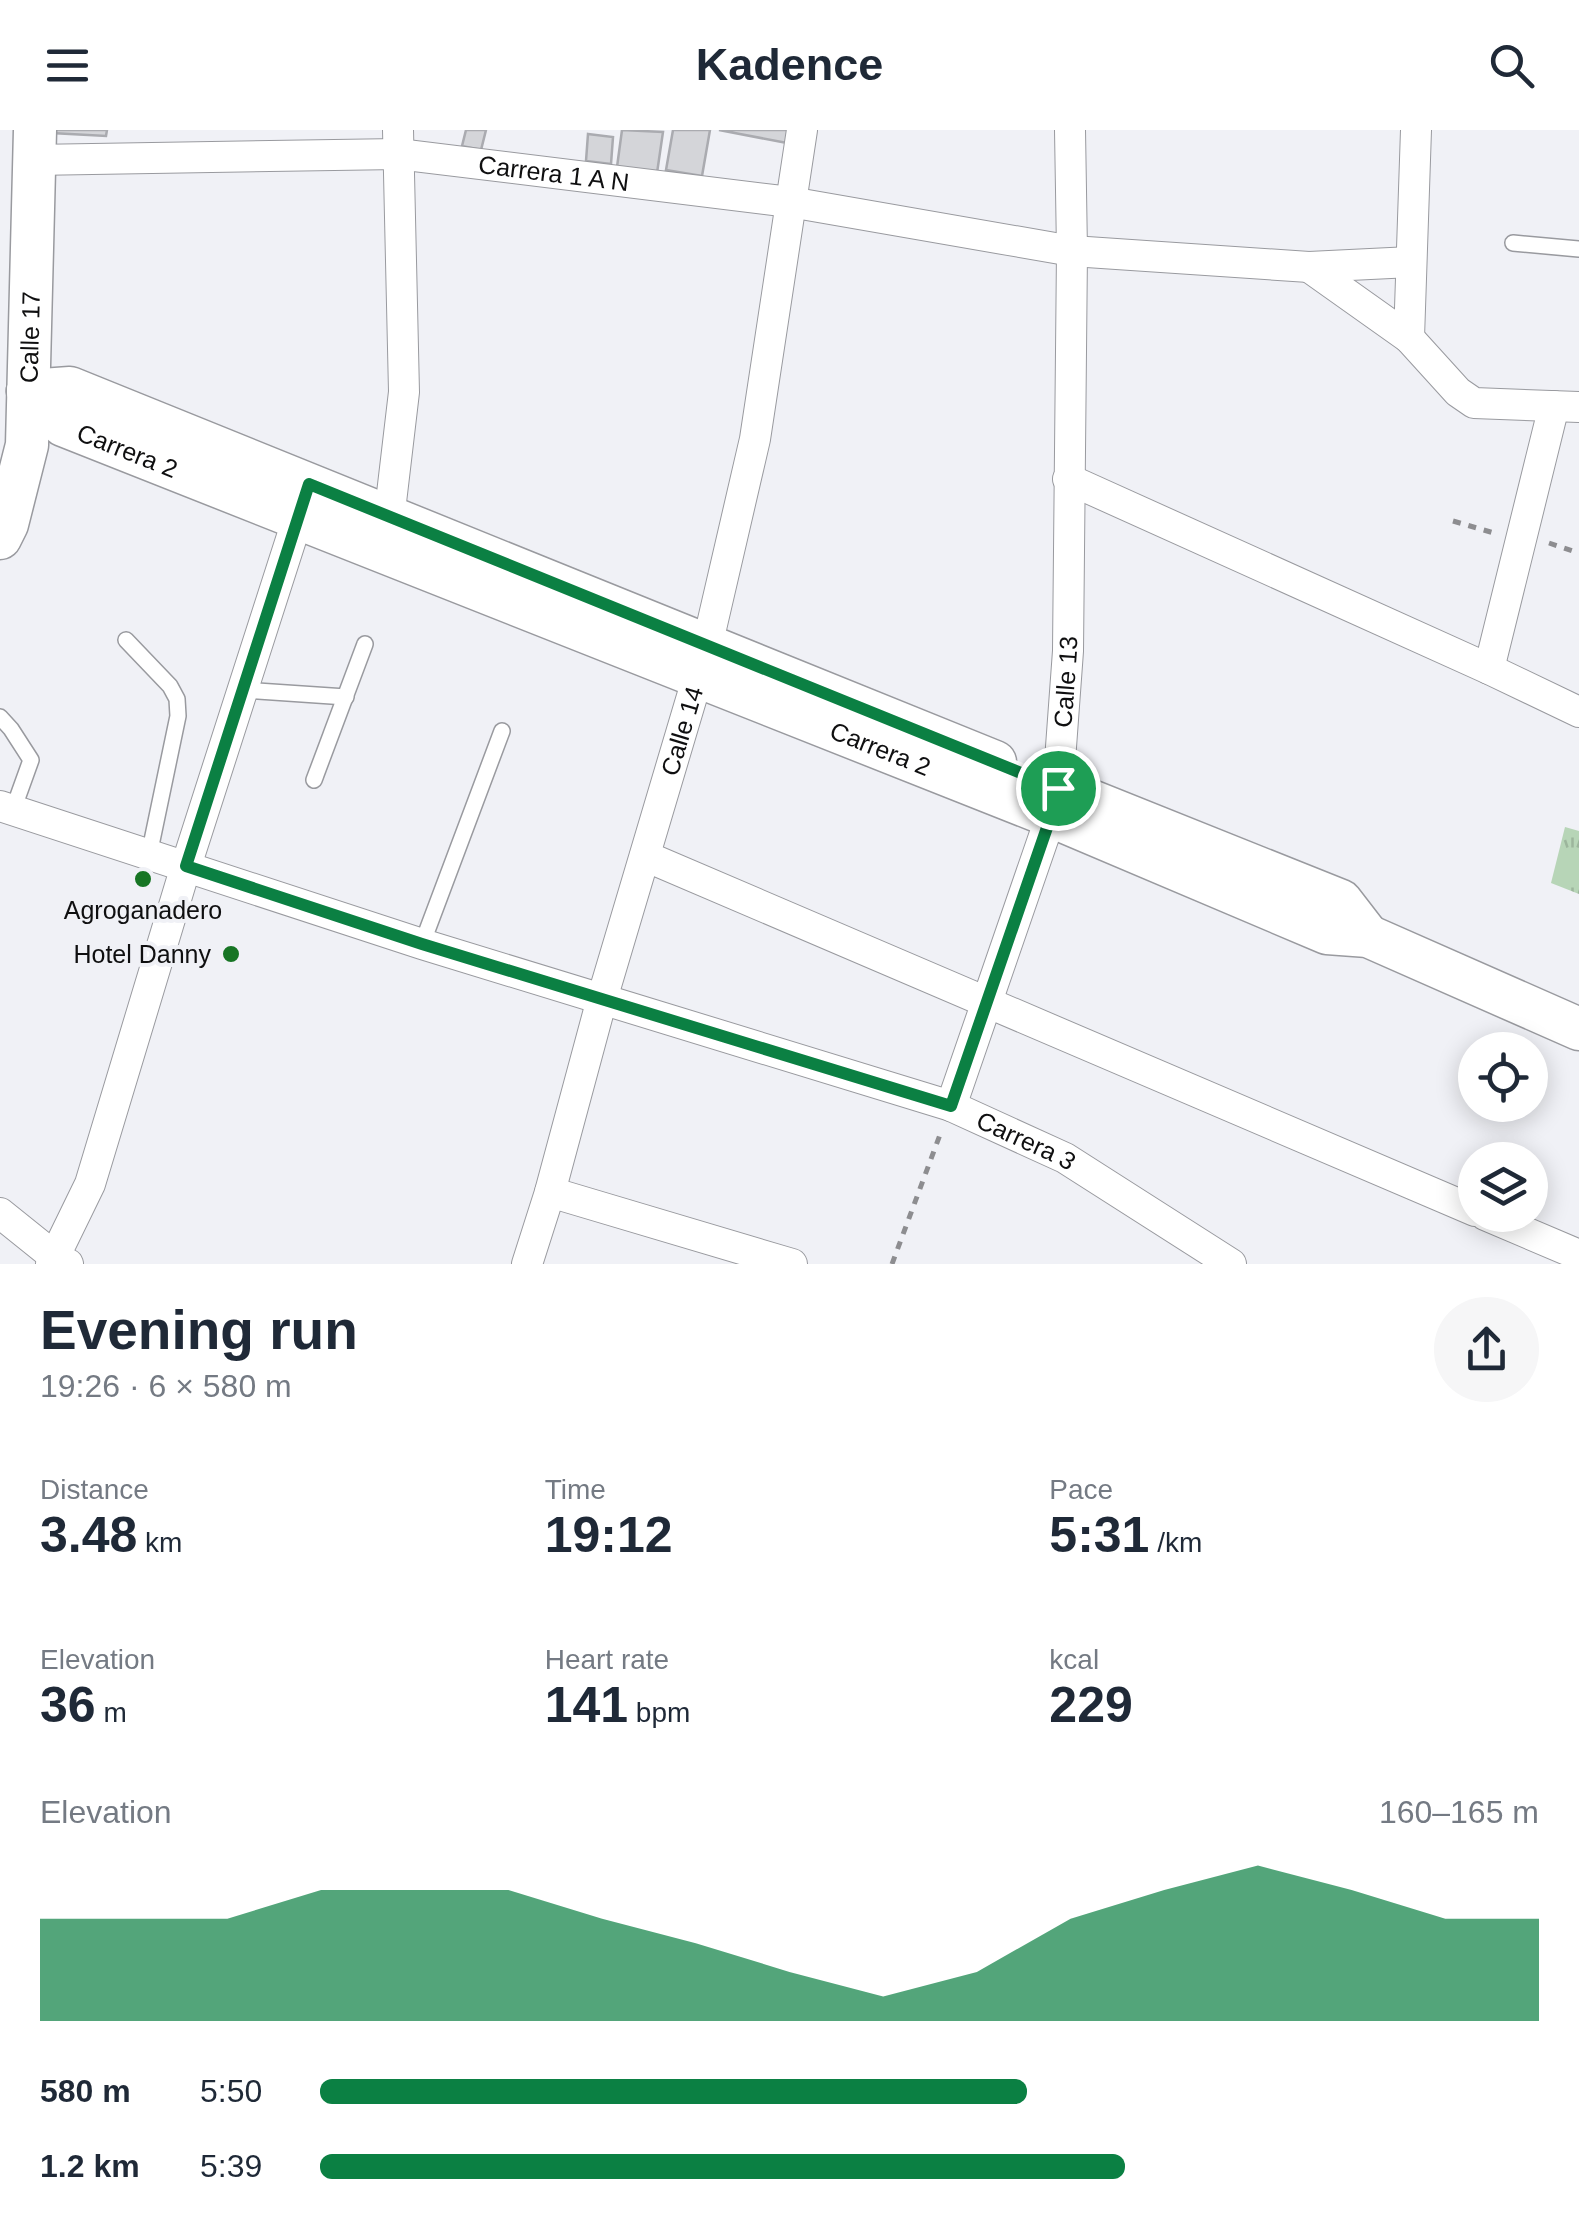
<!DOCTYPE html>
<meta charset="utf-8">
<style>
:root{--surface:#fff;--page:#f6f6f7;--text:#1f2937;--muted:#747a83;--accent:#0b8043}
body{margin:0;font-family:Arial,sans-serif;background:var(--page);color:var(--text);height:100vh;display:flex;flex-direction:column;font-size:38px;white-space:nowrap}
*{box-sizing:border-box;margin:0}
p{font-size:32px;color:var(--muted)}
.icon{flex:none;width:55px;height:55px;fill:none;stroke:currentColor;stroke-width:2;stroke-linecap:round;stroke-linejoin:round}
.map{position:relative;height:1134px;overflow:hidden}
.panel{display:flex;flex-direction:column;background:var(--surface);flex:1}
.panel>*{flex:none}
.fabs{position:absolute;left:1458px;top:902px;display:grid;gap:20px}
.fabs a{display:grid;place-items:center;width:90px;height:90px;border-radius:50%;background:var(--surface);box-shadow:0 5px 25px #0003;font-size:50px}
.pin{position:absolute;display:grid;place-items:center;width:85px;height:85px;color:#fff;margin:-42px;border:5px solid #fff;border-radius:50%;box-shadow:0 2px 10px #0007}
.round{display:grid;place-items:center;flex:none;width:105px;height:105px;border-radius:52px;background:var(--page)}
.headline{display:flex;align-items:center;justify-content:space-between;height:170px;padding:0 40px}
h1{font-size:55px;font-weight:700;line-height:75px}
.metrics{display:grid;grid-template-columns:repeat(3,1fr);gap:15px;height:170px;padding:10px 40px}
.metrics div{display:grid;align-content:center}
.metrics b{font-size:50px;font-weight:700}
.metrics small{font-size:28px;font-weight:400}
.metrics p{font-size:28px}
.chart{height:280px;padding:20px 40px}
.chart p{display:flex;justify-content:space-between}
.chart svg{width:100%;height:180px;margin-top:10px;fill:var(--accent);opacity:.7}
ul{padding:0 40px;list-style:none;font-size:32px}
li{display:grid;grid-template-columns:160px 120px 1fr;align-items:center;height:75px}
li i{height:25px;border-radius:12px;background:var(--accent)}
header{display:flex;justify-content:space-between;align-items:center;height:130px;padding:0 40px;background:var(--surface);font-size:45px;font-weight:700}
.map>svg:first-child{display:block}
</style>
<header><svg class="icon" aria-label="menu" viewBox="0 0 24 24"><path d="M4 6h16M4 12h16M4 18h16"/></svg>Kadence<svg class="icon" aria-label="search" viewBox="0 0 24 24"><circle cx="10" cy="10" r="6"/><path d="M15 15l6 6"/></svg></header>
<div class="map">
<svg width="1579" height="1134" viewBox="0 0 1579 1134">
<defs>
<pattern id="grass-tufts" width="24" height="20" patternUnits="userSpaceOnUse" patternTransform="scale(2.5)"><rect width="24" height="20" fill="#b7d5b7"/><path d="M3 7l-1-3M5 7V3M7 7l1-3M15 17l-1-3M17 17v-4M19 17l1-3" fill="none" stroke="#9cb69c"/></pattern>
</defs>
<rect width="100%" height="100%" fill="#f0f1f6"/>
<!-- grass -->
<polygon fill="url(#grass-tufts)" points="1565,697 1579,701 1579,764 1551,753"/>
<!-- building -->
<g fill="#d4d5d9" stroke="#aaabb0" stroke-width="2.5">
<polygon points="52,0 107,0 106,6 52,3"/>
<polygon points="466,0 486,0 481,20 462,16"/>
<polygon points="622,0 663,2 657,43 617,37"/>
<polygon points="673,0 710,0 702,46 666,40"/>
<polygon points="719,0 789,0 787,13"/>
<polygon points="588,4 613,7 611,34 586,31"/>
</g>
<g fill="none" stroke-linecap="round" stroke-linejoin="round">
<!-- lane casing -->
<g stroke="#999a9f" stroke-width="18">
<g id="lane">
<polyline points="1513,113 1579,119"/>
<polyline points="126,510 170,556 177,569 178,586 149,725"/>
<polyline points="242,560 346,567"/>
<polyline points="0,587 11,599 31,630 13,680"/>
<polyline points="314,650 365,514"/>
<polyline points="422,814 502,601"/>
</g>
</g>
<!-- street casing -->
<g stroke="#999a9f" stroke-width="32">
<g id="street">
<path id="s1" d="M 33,30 L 398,24 L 790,72 L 1072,121 L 1309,137 L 1411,132"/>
<polyline points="1309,137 1409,208 1458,262 1474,273 1579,277"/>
<polyline points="1409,208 1416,0"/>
<polyline points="1068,349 1489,539 1579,582"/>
<polyline points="387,406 404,262 398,0"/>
<polyline points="1489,539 1554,276"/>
<path id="s2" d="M 0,676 L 422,814 L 951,976 L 1065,1028 L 1231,1134"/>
<polyline points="645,726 1475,1081"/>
<path id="s3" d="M 951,976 L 1051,686 L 1058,658 L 1068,521 L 1072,121 L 1070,0"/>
<polyline points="550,1062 792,1134"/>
<polyline points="0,1083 56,1128 68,1134"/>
<polyline points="1485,1085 1579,1125"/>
<polyline points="51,1134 90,1054 186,736 304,369"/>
<path id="s4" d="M 527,1134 L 550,1062 L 602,869 L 707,516 L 755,309 L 802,0"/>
</g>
</g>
<!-- secondary casing -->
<g stroke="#999a9f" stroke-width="45">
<g id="secondary">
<path id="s5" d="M 28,261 L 63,295 L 1051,686 L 1327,803 L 1368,806 L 1579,899"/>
<polyline points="28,261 70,258 995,632"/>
<path id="s6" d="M 0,408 L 7,394 L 27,315 L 35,0"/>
<polyline points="1061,659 1341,771 1368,806"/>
</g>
</g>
<!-- path -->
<g stroke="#8d8d90" stroke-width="5" stroke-dasharray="8 8" stroke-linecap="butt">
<polyline points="1453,391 1494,403"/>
<polyline points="1549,413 1579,423"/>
<polyline points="892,1134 941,1002"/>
</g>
<!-- lane -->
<use href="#lane" stroke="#fff" stroke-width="15"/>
<!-- street -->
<use href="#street" stroke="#fff" stroke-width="30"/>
<!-- secondary -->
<use href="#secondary" stroke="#fff" stroke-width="42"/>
</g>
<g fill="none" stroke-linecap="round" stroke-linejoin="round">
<!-- route casing -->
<g stroke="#fff" stroke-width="20">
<polygon id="route" points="309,354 1058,658 1051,686 951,976 422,814 186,736"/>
</g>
<!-- route -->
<use href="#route" stroke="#0b8043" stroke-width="12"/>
</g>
<!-- markers -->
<g fill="#177524" stroke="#f0f1f6" stroke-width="4">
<circle cx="143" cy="749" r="10"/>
<circle cx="231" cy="824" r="10"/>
</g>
<g text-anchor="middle" stroke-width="8" stroke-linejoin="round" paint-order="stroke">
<!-- street labels -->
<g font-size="25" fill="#0f0f10" stroke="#f0f1f6">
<text dy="9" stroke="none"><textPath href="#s1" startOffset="522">Carrera 1 A N</textPath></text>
<text dy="9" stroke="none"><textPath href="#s6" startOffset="205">Calle 17</textPath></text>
<text dy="9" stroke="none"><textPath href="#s5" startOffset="118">Carrera 2</textPath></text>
<text dy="9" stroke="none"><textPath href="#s3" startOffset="442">Calle 13</textPath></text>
<text dy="9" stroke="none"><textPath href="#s4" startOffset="555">Calle 14</textPath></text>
<text dy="9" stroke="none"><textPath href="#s5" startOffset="928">Carrera 2</textPath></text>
<text dy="9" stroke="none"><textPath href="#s2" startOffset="1080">Carrera 3</textPath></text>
</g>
<!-- poi labels -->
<g font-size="25" fill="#0f0f10" stroke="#f0f1f6">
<text x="143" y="789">Agroganadero</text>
<text x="211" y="833" text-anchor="end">Hotel Danny</text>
</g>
</g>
</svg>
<div class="fabs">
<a><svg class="icon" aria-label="locate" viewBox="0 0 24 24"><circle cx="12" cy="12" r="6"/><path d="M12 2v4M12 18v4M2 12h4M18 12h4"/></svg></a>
<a><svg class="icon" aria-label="layers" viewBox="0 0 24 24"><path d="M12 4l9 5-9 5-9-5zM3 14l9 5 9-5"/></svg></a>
</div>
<div class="pin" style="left:1058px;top:658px;background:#1e9e55"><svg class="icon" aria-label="arrive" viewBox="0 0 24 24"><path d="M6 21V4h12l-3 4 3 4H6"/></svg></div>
</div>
<section class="panel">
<div class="headline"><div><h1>Evening run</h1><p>19:26 · 6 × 580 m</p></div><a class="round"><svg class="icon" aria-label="share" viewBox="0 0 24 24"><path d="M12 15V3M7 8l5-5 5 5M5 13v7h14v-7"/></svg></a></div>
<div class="metrics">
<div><p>Distance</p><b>3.48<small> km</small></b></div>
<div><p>Time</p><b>19:12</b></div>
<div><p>Pace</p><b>5:31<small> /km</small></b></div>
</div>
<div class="metrics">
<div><p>Elevation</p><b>36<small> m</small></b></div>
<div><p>Heart rate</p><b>141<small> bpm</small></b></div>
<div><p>kcal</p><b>229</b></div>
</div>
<div class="chart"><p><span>Elevation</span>160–165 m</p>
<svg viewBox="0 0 160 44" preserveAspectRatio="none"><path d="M0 44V19L10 19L20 19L30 12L40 12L50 12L60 19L70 25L80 32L90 38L100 32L110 19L120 12L130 6L140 12L150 19L160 19V44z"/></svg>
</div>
<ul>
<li><b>580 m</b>5:50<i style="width:58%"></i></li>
<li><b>1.2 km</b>5:39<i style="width:66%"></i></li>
</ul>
</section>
